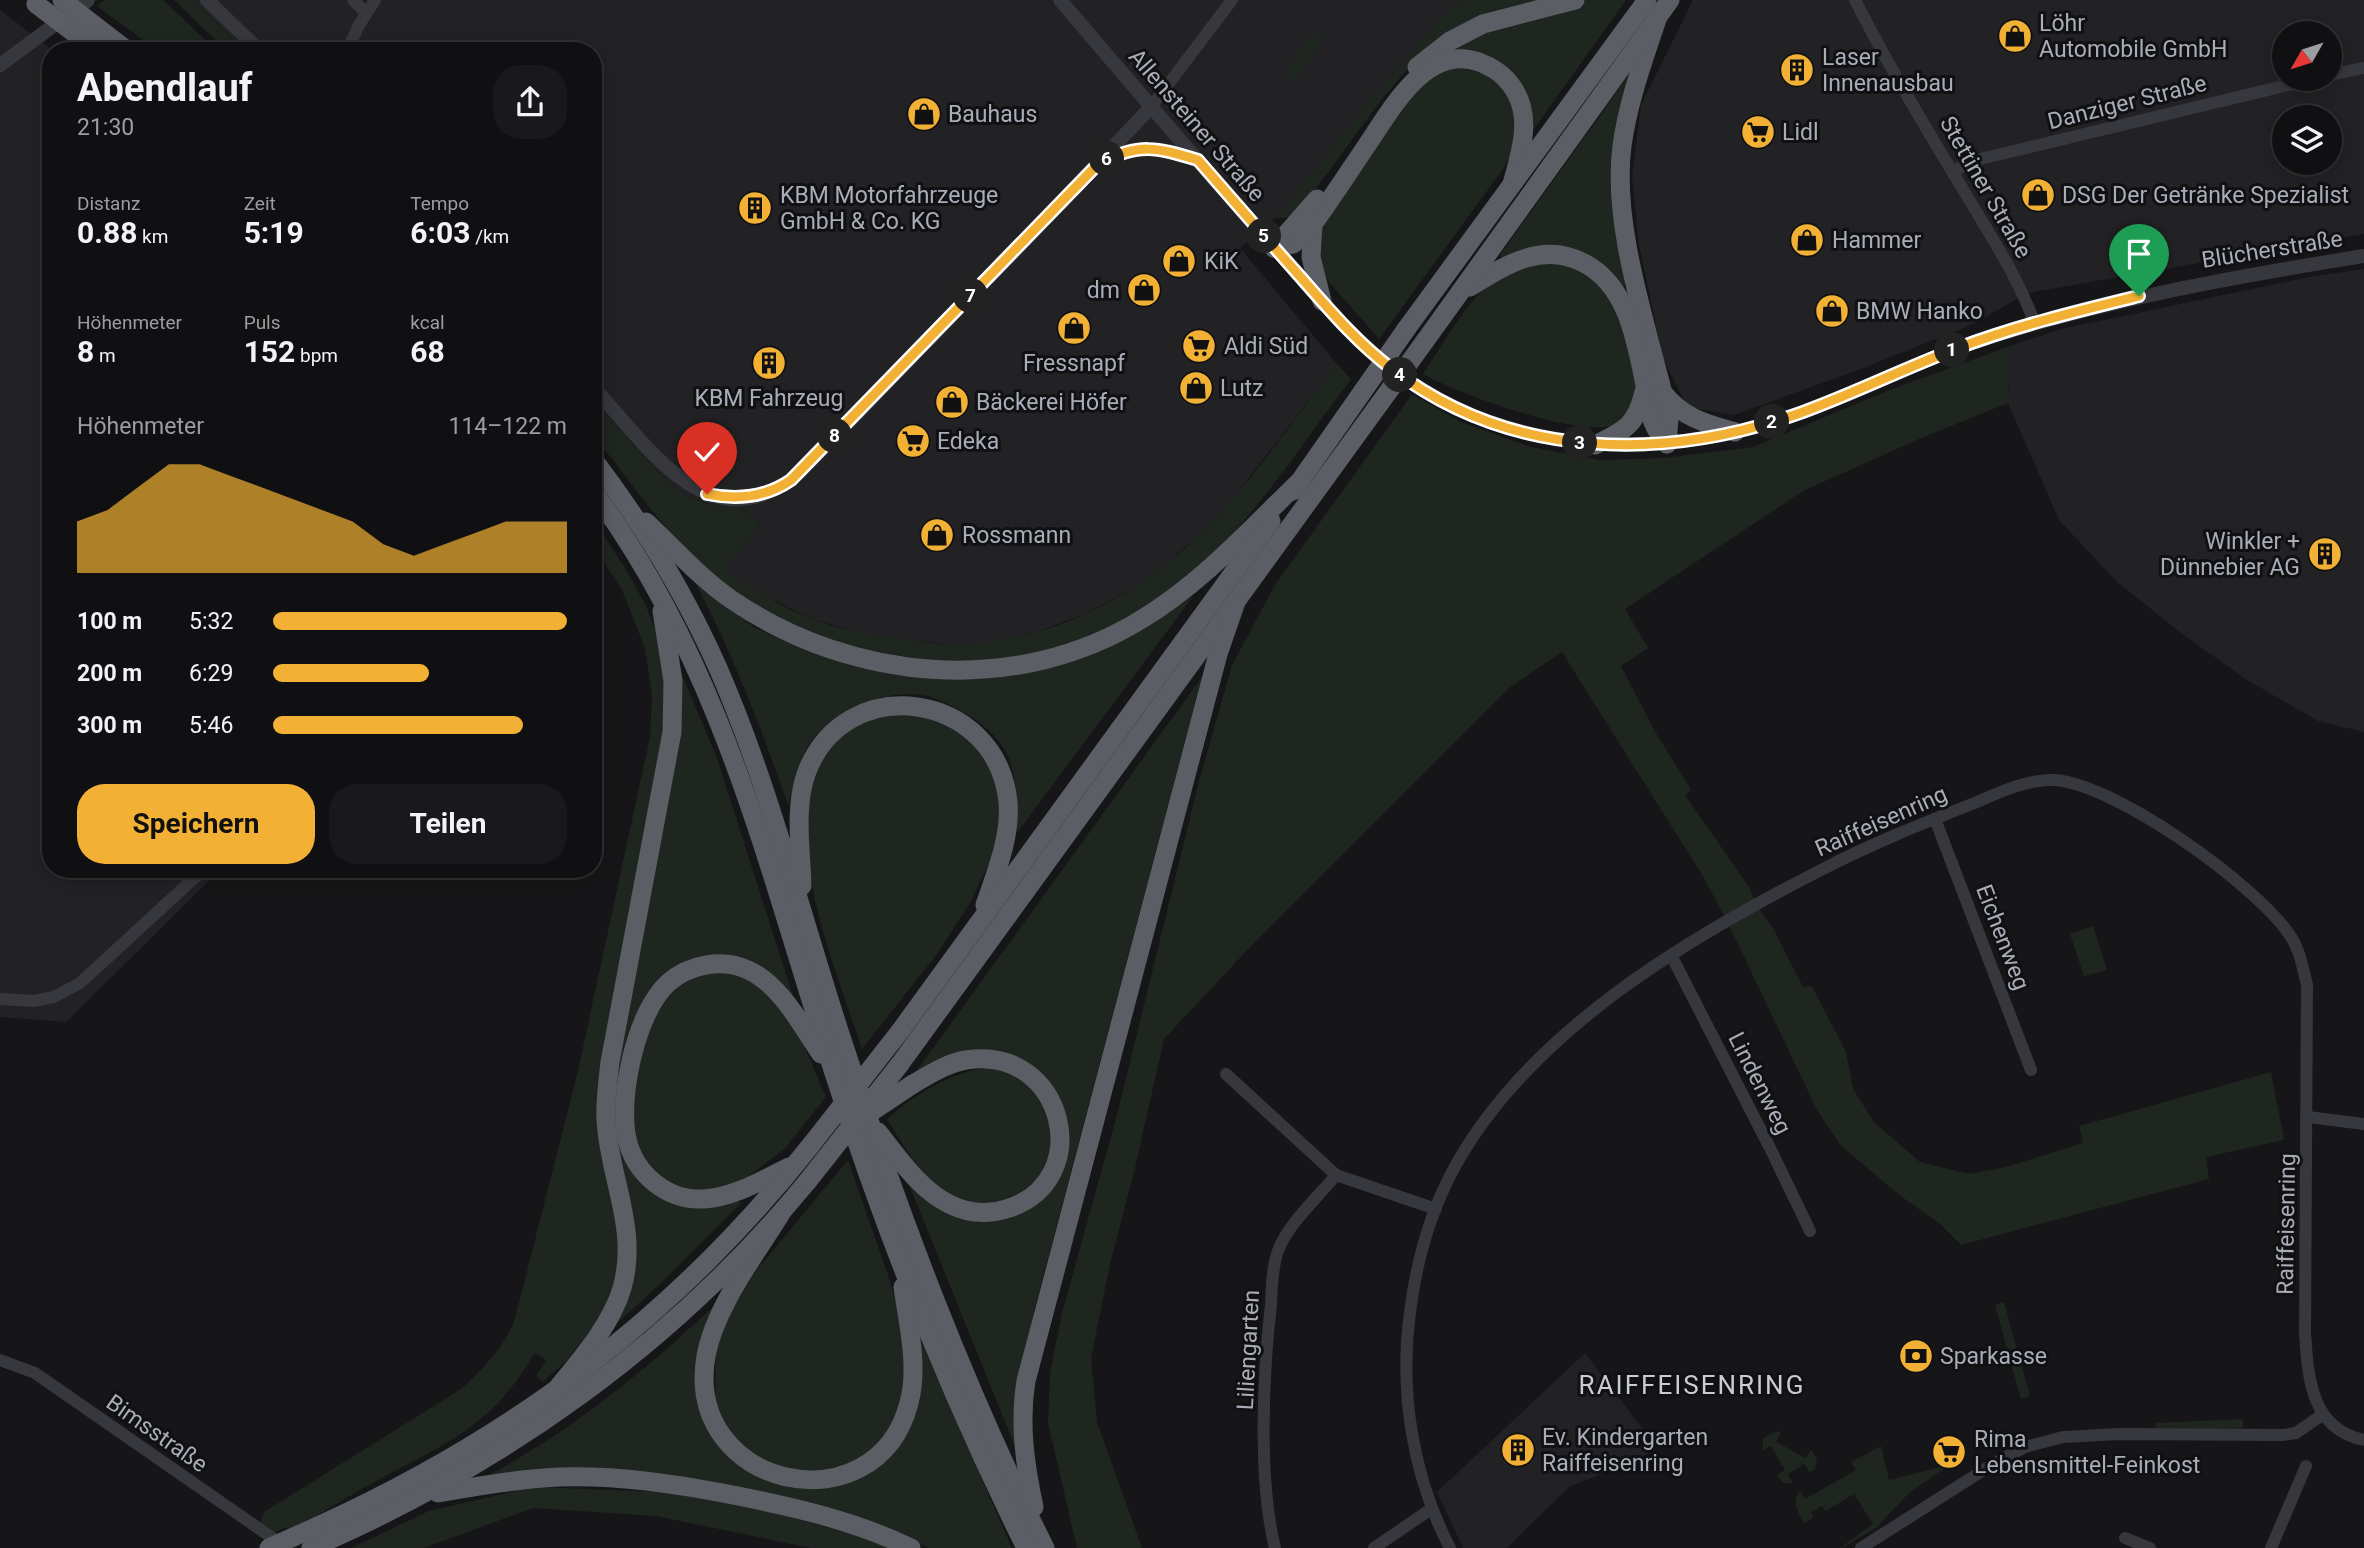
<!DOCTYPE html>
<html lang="de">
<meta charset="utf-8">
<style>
:root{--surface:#101012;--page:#19191b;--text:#f1f3f6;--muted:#9c9d9f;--line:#303032;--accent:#f2b134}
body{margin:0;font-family:Roboto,sans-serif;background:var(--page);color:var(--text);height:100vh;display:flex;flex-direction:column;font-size:26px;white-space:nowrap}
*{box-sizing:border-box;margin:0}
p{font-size:23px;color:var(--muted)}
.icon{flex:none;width:38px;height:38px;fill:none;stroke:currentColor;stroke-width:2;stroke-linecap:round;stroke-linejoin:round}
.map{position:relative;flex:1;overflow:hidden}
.panel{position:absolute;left:42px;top:42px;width:560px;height:836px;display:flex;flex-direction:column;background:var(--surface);border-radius:28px;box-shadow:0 4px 18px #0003,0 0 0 2px var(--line)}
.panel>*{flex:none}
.needle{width:46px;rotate:231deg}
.fabs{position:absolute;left:2272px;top:21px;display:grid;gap:14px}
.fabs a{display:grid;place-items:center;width:70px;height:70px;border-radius:50%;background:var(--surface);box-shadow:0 4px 18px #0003,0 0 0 2px var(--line);font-size:35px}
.pin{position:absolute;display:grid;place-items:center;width:60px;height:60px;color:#fff;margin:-72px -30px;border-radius:50% 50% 50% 0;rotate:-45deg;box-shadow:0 0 7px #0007}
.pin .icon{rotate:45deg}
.km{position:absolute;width:35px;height:35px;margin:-18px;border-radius:50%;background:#222;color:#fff;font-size:19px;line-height:35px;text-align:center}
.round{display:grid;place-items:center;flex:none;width:74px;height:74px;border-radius:28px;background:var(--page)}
.overview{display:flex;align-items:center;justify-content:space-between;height:119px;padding:0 35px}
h1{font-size:38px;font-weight:700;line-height:52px}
.metrics{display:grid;grid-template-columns:repeat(3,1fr);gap:10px;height:119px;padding:7px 35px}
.metrics div{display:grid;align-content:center}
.metrics b{font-size:30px;font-weight:700}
.metrics small{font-size:19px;font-weight:400}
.metrics p{font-size:19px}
.chart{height:196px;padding:14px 35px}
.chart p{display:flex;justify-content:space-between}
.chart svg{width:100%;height:126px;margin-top:7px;fill:var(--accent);opacity:.7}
.primary-button{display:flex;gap:14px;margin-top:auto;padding:14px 35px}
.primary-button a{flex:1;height:80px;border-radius:28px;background:var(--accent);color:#111;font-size:28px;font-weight:700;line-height:80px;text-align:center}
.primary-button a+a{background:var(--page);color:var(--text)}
ul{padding:0 35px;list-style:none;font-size:23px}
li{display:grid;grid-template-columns:112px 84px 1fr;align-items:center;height:52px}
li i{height:18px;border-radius:9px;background:var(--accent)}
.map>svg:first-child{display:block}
</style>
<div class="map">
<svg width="2364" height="1548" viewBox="0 0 2364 1548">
<rect width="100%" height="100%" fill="#161618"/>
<!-- built -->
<g fill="#222225" fill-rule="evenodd">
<polygon points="192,0 1466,0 1454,4 1369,100 1317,168 1275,218 1240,248 1337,364 1228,505 1199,535 1164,566 1134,588 1087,613 1037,632 995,642 960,645 910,641 859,633 810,618 762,594 722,569 760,527 748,513 740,507 722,507 705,503 689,497 674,486 658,472 593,399 593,51 244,51"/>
<path d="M 1693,0 L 2364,0 L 2364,234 L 2028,293 L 1971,325 L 1861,369 L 1734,415 L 1687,407 L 1663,358 L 1639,245 L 1632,176 L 1641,105 ZM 2284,33 L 2329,33 L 2329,79 L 2284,79 ZM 2284,117 L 2329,117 L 2329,163 L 2284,163 Z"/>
<polygon points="0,10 54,51 51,51 51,870 220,870 66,1022 0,1017"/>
<polygon points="2364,269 2364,732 2318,721 2247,680 2181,633 2117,582 2059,520 2008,403 2010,346 2061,329 2309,277"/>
<polygon points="1585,1353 1657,1448 1641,1458 1569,1487 1507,1548 1463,1548 1437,1492"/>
</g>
<!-- green -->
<g fill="#1e261f">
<polygon points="105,0 163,0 217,51 158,51 97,6"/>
<polygon points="174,0 192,0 244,51 227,51"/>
<polygon points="1466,0 1548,0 1421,54 1385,95 1314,191 1293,214 1286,218 1275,218 1317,168 1369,100 1454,4"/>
<polygon points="1587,0 1626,0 1531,133 1529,105 1455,53 1451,46 1462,39"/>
<polygon points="1312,32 1324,41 1297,81 1284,71"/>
<polygon points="1458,66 1496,78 1516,108 1515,146 1503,169 1379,339 1329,282 1316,258 1322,223 1407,96 1429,76"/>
<polygon points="1634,68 1621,120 1630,282 1620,287 1598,265 1502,258 1500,255"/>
<path d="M 1542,261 C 1552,263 1565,263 1574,267 C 1622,286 1630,354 1638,398 C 1635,409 1627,420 1614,425 C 1578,438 1456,393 1423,374 C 1441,347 1469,296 1496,280 C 1510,272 1527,267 1542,261 Z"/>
<polygon points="2010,346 2008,403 1919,439 1803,491 1625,609 1648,648 1621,666 1653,728 1691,790 1685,795 1749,887 1756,904 1774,930 1803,987 1812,986 1846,1052 1853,1089 1874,1122 1920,1162 1969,1174 2006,1167 2083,1143 2079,1126 2271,1072 2284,1140 2206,1157 2209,1179 1961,1245 1940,1224 1902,1197 1841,1146 1817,1110 1727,921 1704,878 1562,652 1509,688 1252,945 1164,1039 1135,1168 1110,1264 1091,1358 1097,1422 1142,1548 1077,1548 1048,1423 1050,1373 1062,1313 1117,1115 1199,781 1232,665 1275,585 1412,394 1461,422 1531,447 1599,460 1663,458 1753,447 1892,389"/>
<path d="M 1337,364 L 1351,379 C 1300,447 1252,523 1187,578 C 1177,586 1166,592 1156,599 C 1113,628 1063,651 1011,659 C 897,674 772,637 691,554 C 662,525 638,494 614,461 C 608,453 599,445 595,436 C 590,427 593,409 593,399 L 658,472 L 674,486 L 689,497 L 705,503 L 722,507 L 740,507 L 748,513 L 760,527 L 723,569 C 751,587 779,606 810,618 C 835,628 861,633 887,637 C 911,641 937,645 961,644 C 1050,642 1140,595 1201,533 C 1252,482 1293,420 1337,364 Z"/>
<path d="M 593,519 L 628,573 L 646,606 L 659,639 L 668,718 L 598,1092 L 621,1229 L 617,1274 L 599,1320 L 566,1361 L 543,1382 L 536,1376 L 546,1360 L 534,1353 C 491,1432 432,1449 360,1490 C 336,1504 315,1518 289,1529 L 287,1527 L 270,1534 L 260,1523 L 264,1512 L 461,1389 C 482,1370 503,1348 514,1322 L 577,1075 L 650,737 L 652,696 L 645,648 L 622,590 L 593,545 Z"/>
<path d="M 694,580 L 755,628 L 802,648 L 848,665 L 892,675 L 931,678 L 1097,651 L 1133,635 L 1194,595 L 1017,833 C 1016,807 1018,778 1007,754 C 997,735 980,721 961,711 C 950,705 939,699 927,696 C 888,688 837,708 812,740 C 799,758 795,783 788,805 C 760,725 733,654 694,580 Z"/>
<polygon points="678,665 717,758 793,996 789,998 768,974 676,968 621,1083 646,1187 737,1200 741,1203 663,1281 611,1329 622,1300 610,1129"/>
<path d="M 1202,677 L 1034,1311 L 1014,1420 L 1014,1444 L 908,1182 L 945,1211 L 1045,1195 C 1048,1180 1066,1120 1064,1110 C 1055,1068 1004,1044 965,1052 C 948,1055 931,1066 915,1073 Z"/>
<path d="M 925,713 L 973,740 L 997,779 L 1001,821 L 991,859 L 970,903 L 937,954 L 862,1049 C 836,969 797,882 809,796 C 810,790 810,781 812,775 C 822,751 843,731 867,720 C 880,714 909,715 925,713 Z"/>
<polygon points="2093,926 2107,970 2084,976 2070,934"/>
<polygon points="727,970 762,986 799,1034 826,1097 785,1148 742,1182 715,1191 680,1189 651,1173 635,1145 632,1110 644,1040 670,989 684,978"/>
<path d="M 977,1069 C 986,1069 1001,1067 1009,1071 C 1018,1076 1033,1087 1038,1095 C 1051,1113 1056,1147 1045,1167 C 1026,1202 975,1214 942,1191 C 918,1172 903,1144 887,1119 C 915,1095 942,1078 977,1069 Z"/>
<polygon points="848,1160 890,1281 901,1320 906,1381 900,1409 888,1430 876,1446 855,1462 812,1473 766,1463 734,1438 715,1405 716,1343 737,1301 759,1267"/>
<path d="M 719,1301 L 701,1412 L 713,1437 L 739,1465 L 771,1482 L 788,1487 L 816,1489 L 838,1484 L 892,1450 L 915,1327 L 1012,1548 L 929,1548 L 913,1541 L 798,1500 L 492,1478 L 491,1474 C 575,1428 650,1367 719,1301 Z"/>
<polygon points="2004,1302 2030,1396 2021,1399 1995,1305"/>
<polygon points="2243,1419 2243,1428 2156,1430 2155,1423"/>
<path d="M 1777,1431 L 1781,1433 L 1776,1442 L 1806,1458 L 1811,1449 L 1817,1459 L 1815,1469 L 1810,1472 L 1804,1464 L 1788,1474 L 1793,1483 C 1785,1485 1781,1482 1777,1475 L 1785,1470 L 1771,1446 L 1763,1450 L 1763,1438 Z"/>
<path d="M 1881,1446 L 1889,1480 L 1949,1465 L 1909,1493 L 1877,1527 L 1842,1548 L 1840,1548 L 1873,1524 L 1854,1494 L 1826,1511 L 1822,1506 L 1811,1512 L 1813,1518 L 1804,1523 C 1798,1511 1791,1503 1800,1491 L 1805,1499 L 1856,1470 L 1851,1462 Z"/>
<polygon points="533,1487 661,1492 740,1504 875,1540 892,1548 811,1548 656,1516 533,1508 424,1548 351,1548 429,1511"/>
</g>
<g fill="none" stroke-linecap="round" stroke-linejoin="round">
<!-- minor -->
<g stroke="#37383d" stroke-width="12">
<polyline points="353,0 366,13"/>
<path d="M 1855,0 C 1890,69 1930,135 1970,201 C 1994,241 2019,280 2035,324"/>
<polyline points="347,51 359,25 375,0"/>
<polyline points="2329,75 2364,68"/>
<polyline points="1151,107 1232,0"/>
<polyline points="1953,172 1972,161 2313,79"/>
<polyline points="1935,819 2031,1070"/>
<polyline points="1671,955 1772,1152 1810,1231"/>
<polyline points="0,999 34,1001 54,997 80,983 203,870"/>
<polyline points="1226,1074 1336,1175 1436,1209"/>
<polyline points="2308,1117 2364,1124"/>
<polyline points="0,1360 35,1373 284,1546"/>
<polyline points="2125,1538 2150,1548"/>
<path d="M 1275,1548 C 1258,1479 1263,1375 1271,1304 C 1272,1287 1272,1267 1278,1251 C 1287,1225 1318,1197 1336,1175"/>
<polyline points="1374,1548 1431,1509"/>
<path d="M 1450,1548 C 1413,1477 1399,1392 1410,1312 C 1416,1264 1429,1216 1452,1172 C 1526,1033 1687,938 1823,869 C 1871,844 1921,824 1972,804 C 1996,794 2022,781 2049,780 C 2107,777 2260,887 2291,937 C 2300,951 2303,969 2307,985 L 2305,1333 C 2308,1378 2311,1429 2364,1440"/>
<polyline points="1861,1548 1993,1464 2025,1447 2063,1437 2119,1434 2283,1435 2296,1433 2322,1415"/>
<polyline points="2271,1548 2306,1466"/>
</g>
<!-- tertiary -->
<g stroke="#37383d" stroke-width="14">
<polyline points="207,0 260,51"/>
<path d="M 1060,0 C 1131,83 1201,166 1274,247 C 1314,292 1352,341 1402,376 C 1520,460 1671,460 1802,412 C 1869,388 1932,354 2000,334 C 2121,297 2239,276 2364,256"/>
<polyline points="0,65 88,0"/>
<path d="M 1107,159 C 1141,142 1163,149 1198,160"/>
<path d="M 593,387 C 649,447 711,548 800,472 L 1032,233 L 1151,107"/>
</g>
<!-- trunk -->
<g stroke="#5b5e65" stroke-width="19">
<path d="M 1658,16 C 1644,59 1628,101 1622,146 C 1611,230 1651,336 1669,419 L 1667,444"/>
<polyline points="98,28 128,51"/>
<polyline points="86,42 98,51"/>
<polyline points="1417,67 1450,41 1483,24 1575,0"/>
<polyline points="1313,224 1311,257 1322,301"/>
<path d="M 1274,248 L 1293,244 L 1308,231 C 1328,204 1346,176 1365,148 C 1390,112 1425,43 1479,62 C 1489,66 1499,71 1506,79 C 1535,110 1522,148 1512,184"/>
<polyline points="1274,248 1317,199"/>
<path d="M 1470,287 C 1506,265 1542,241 1584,263 C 1628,286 1636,341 1645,385 C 1650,410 1649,424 1667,444"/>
<polyline points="1407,328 1647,0"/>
<polyline points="1425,341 1670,0"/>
<path d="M 1664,394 C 1683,418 1707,424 1735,432"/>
<path d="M 1595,445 C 1625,430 1636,426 1644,392"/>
<path d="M 593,459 C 642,523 685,594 718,668 C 772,792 803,924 846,1052 C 902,1221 965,1389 1045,1548"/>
<path d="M 593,491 C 723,666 768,870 834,1073 C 886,1235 950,1395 1026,1548"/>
<polyline points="1293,491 1363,391"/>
<path d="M 646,522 C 674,548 700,578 732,600 C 852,682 1016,697 1142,619 C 1202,583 1251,528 1301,480"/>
<path d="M 802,886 C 801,850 794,809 806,774 C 844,669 997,691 1008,802 C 1011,837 996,872 985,905"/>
<polyline points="901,1030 1271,521"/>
<polyline points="900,1064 1380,403"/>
<path d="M 878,1132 C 898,1157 919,1189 949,1204 C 967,1213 987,1215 1006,1209 C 1098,1182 1064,1044 966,1060 C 947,1063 929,1075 913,1084"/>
<path d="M 789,1167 C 762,1180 735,1197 704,1199 C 667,1201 635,1174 627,1139 C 618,1097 636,1012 668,983 C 689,964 723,958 748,970 C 781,985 801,1025 821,1054"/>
<path d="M 780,1215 C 754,1257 715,1307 706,1356 C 683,1489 876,1530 909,1403 C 919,1366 908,1324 903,1287"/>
<path d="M 552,1395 C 578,1362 610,1328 622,1288 C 639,1229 609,1178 606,1120 C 605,1101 608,1081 610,1062 L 672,732 L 673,681 L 662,611"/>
<path d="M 438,1493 C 479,1486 518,1479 559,1477 C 618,1475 676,1484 733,1495 C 794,1507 855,1521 911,1548"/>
<path d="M 1034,1507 C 1025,1465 1019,1424 1026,1381 L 1218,654 L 1236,602"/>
<path d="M 318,1526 C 516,1436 676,1316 811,1145"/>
<path d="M 311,1548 C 503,1465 674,1344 807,1182"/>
</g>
<!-- trunk-bridge -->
<g stroke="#5b5e65" stroke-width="19">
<polyline points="62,0 98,28"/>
<polyline points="36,4 86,42"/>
<polyline points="1363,391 1407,328"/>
<polyline points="1380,403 1425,341"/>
<polyline points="868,1114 913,1084"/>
<polyline points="811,1145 901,1030"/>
<polyline points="807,1182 900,1064"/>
<polyline points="269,1548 318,1526"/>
</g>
</g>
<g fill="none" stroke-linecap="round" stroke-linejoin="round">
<!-- route casing -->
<g stroke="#fff" stroke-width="14">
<path id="route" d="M 707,494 C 737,500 765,498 791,480 L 1099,163 C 1140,143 1155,147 1198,160 C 1231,198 1264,236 1297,273 C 1327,307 1356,342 1392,369 C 1512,461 1667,461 1803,412 C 1855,393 1905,368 1958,348 C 2016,326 2078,311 2139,296"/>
</g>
<!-- route -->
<use href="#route" stroke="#f2b134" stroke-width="9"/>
</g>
<!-- icons -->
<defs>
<g id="shop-disc" transform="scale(1.75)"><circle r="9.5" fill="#f2b134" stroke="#111113"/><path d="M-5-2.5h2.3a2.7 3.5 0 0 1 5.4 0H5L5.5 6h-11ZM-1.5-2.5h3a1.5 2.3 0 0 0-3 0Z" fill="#111"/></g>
<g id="building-disc" transform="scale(1.75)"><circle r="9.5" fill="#f2b134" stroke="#111113"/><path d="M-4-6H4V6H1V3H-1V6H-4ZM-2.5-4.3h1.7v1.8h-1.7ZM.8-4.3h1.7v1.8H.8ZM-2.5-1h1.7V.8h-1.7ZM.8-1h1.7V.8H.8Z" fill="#111"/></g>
<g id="supermarket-disc" transform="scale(1.75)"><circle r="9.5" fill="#f2b134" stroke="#111113"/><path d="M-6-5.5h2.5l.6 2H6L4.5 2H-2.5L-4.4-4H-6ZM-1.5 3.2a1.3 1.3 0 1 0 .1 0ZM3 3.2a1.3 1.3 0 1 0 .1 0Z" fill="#111"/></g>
<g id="bank-disc" transform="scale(1.75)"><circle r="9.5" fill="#f2b134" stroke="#111113"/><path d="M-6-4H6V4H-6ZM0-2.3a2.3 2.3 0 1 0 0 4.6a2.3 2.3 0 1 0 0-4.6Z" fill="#111"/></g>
</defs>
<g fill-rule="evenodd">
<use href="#shop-disc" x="2015" y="36"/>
<use href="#building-disc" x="1797" y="70"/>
<use href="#shop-disc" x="924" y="114"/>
<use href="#supermarket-disc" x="1758" y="132"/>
<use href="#shop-disc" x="2038" y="195"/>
<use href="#building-disc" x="755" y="208"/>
<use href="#shop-disc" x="1807" y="240"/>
<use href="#shop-disc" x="1179" y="261"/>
<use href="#shop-disc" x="1144" y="290"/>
<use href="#shop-disc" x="1832" y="311"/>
<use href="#shop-disc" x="1074" y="328"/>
<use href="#supermarket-disc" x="1199" y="346"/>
<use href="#building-disc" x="769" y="363"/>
<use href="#shop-disc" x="1196" y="388"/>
<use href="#shop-disc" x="952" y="402"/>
<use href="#supermarket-disc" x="913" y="441"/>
<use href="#shop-disc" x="937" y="535"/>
<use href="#building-disc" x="2325" y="554"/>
<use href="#bank-disc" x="1916" y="1356"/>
<use href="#building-disc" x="1518" y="1450"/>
<use href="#supermarket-disc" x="1949" y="1452"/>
</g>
<g text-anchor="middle" stroke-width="6" stroke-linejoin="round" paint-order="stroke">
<!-- poi labels -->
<g font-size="23" fill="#a8adb8" stroke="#111113" text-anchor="start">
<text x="2039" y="31">Löhr<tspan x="2039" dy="26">Automobile GmbH</tspan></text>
<text x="1822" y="65">Laser<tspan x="1822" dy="26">Innenausbau</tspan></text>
<text x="948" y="122">Bauhaus</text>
<text x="1782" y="140">Lidl</text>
<text x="780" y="203">KBM Motorfahrzeuge<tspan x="780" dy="26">GmbH &amp; Co. KG</tspan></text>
<text x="2062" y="203">DSG Der Getränke Spezialist</text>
<text x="1832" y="248">Hammer</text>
<text x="1204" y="269">KiK</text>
<text x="1120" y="298" text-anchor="end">dm</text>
<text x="1856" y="319">BMW Hanko</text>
<text x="1224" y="354">Aldi Süd</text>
<text x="1074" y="371" text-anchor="middle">Fressnapf</text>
<text x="1220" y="396">Lutz</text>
<text x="769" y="406" text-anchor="middle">KBM Fahrzeug</text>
<text x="976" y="410">Bäckerei Höfer</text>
<text x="937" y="449">Edeka</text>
<text x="962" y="543">Rossmann</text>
<text x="2300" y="549" text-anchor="end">Winkler +<tspan x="2300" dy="26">Dünnebier AG</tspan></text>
<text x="1940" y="1364">Sparkasse</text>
<text x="1542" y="1445">Ev. Kindergarten<tspan x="1542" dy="26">Raiffeisenring</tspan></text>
<text x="1974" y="1447">Rima<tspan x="1974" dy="26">Lebensmittel-Feinkost</tspan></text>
</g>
<!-- street labels -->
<g font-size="23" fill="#a8adb8" stroke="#111113">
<text transform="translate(2127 102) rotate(-14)" y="8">Danziger Straße</text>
<text transform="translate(1197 125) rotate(49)" y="8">Allensteiner Straße</text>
<text transform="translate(1986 187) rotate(60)" y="8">Stettiner Straße</text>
<text transform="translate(2272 249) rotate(-9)" y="8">Blücherstraße</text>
<text transform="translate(1881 821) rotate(-24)" y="8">Raiffeisenring</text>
<text transform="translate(2003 937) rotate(69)" y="8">Eichenweg</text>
<text transform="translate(1760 1083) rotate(63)" y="8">Lindenweg</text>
<text transform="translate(2286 1224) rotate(-89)" y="8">Raiffeisenring</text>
<text transform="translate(1248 1350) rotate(-87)" y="8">Liliengarten</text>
<text transform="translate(157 1433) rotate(35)" y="8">Bimsstraße</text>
</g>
<!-- quarter labels -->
<g font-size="26" letter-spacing="2" fill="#c9ccd4" stroke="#111113">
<text x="1692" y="1394">RAIFFEISENRING</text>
</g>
</g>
</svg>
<div class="fabs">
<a><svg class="needle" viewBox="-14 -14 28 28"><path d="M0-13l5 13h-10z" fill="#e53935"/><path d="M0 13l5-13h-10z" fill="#9c9d9f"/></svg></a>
<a><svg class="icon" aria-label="layers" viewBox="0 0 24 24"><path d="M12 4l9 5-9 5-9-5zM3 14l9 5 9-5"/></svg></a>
</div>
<div class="pin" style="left:2139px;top:296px;background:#1e9e55"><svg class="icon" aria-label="arrive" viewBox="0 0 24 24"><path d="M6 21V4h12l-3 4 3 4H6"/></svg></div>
<div class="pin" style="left:707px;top:494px;background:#d93025"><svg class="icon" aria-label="check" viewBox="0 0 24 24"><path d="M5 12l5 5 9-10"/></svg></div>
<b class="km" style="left:1952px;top:350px">1</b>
<b class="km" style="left:1772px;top:422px">2</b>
<b class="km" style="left:1580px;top:443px">3</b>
<b class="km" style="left:1400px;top:375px">4</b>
<b class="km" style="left:1264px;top:236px">5</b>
<b class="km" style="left:1107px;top:159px">6</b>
<b class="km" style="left:971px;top:296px">7</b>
<b class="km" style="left:835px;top:436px">8</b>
<section class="panel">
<div class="overview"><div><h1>Abendlauf</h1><p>21:30</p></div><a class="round"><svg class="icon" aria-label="share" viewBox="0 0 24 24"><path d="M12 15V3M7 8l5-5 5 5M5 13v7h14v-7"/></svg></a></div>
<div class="metrics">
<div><p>Distanz</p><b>0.88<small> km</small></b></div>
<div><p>Zeit</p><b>5:19</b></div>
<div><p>Tempo</p><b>6:03<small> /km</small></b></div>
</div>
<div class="metrics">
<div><p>Höhenmeter</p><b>8<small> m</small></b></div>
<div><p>Puls</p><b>152<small> bpm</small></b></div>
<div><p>kcal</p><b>68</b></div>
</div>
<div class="chart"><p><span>Höhenmeter</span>114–122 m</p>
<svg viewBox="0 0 160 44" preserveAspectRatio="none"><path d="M0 44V26L10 22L20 14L30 6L40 6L50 10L60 14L70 18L80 22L90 26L100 34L110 38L120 34L130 30L140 26L150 26L160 26V44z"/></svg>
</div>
<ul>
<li><b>100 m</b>5:32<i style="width:100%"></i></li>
<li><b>200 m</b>6:29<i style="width:53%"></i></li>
<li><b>300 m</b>5:46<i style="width:85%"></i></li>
</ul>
<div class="primary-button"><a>Speichern</a><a>Teilen</a></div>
</section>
</div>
